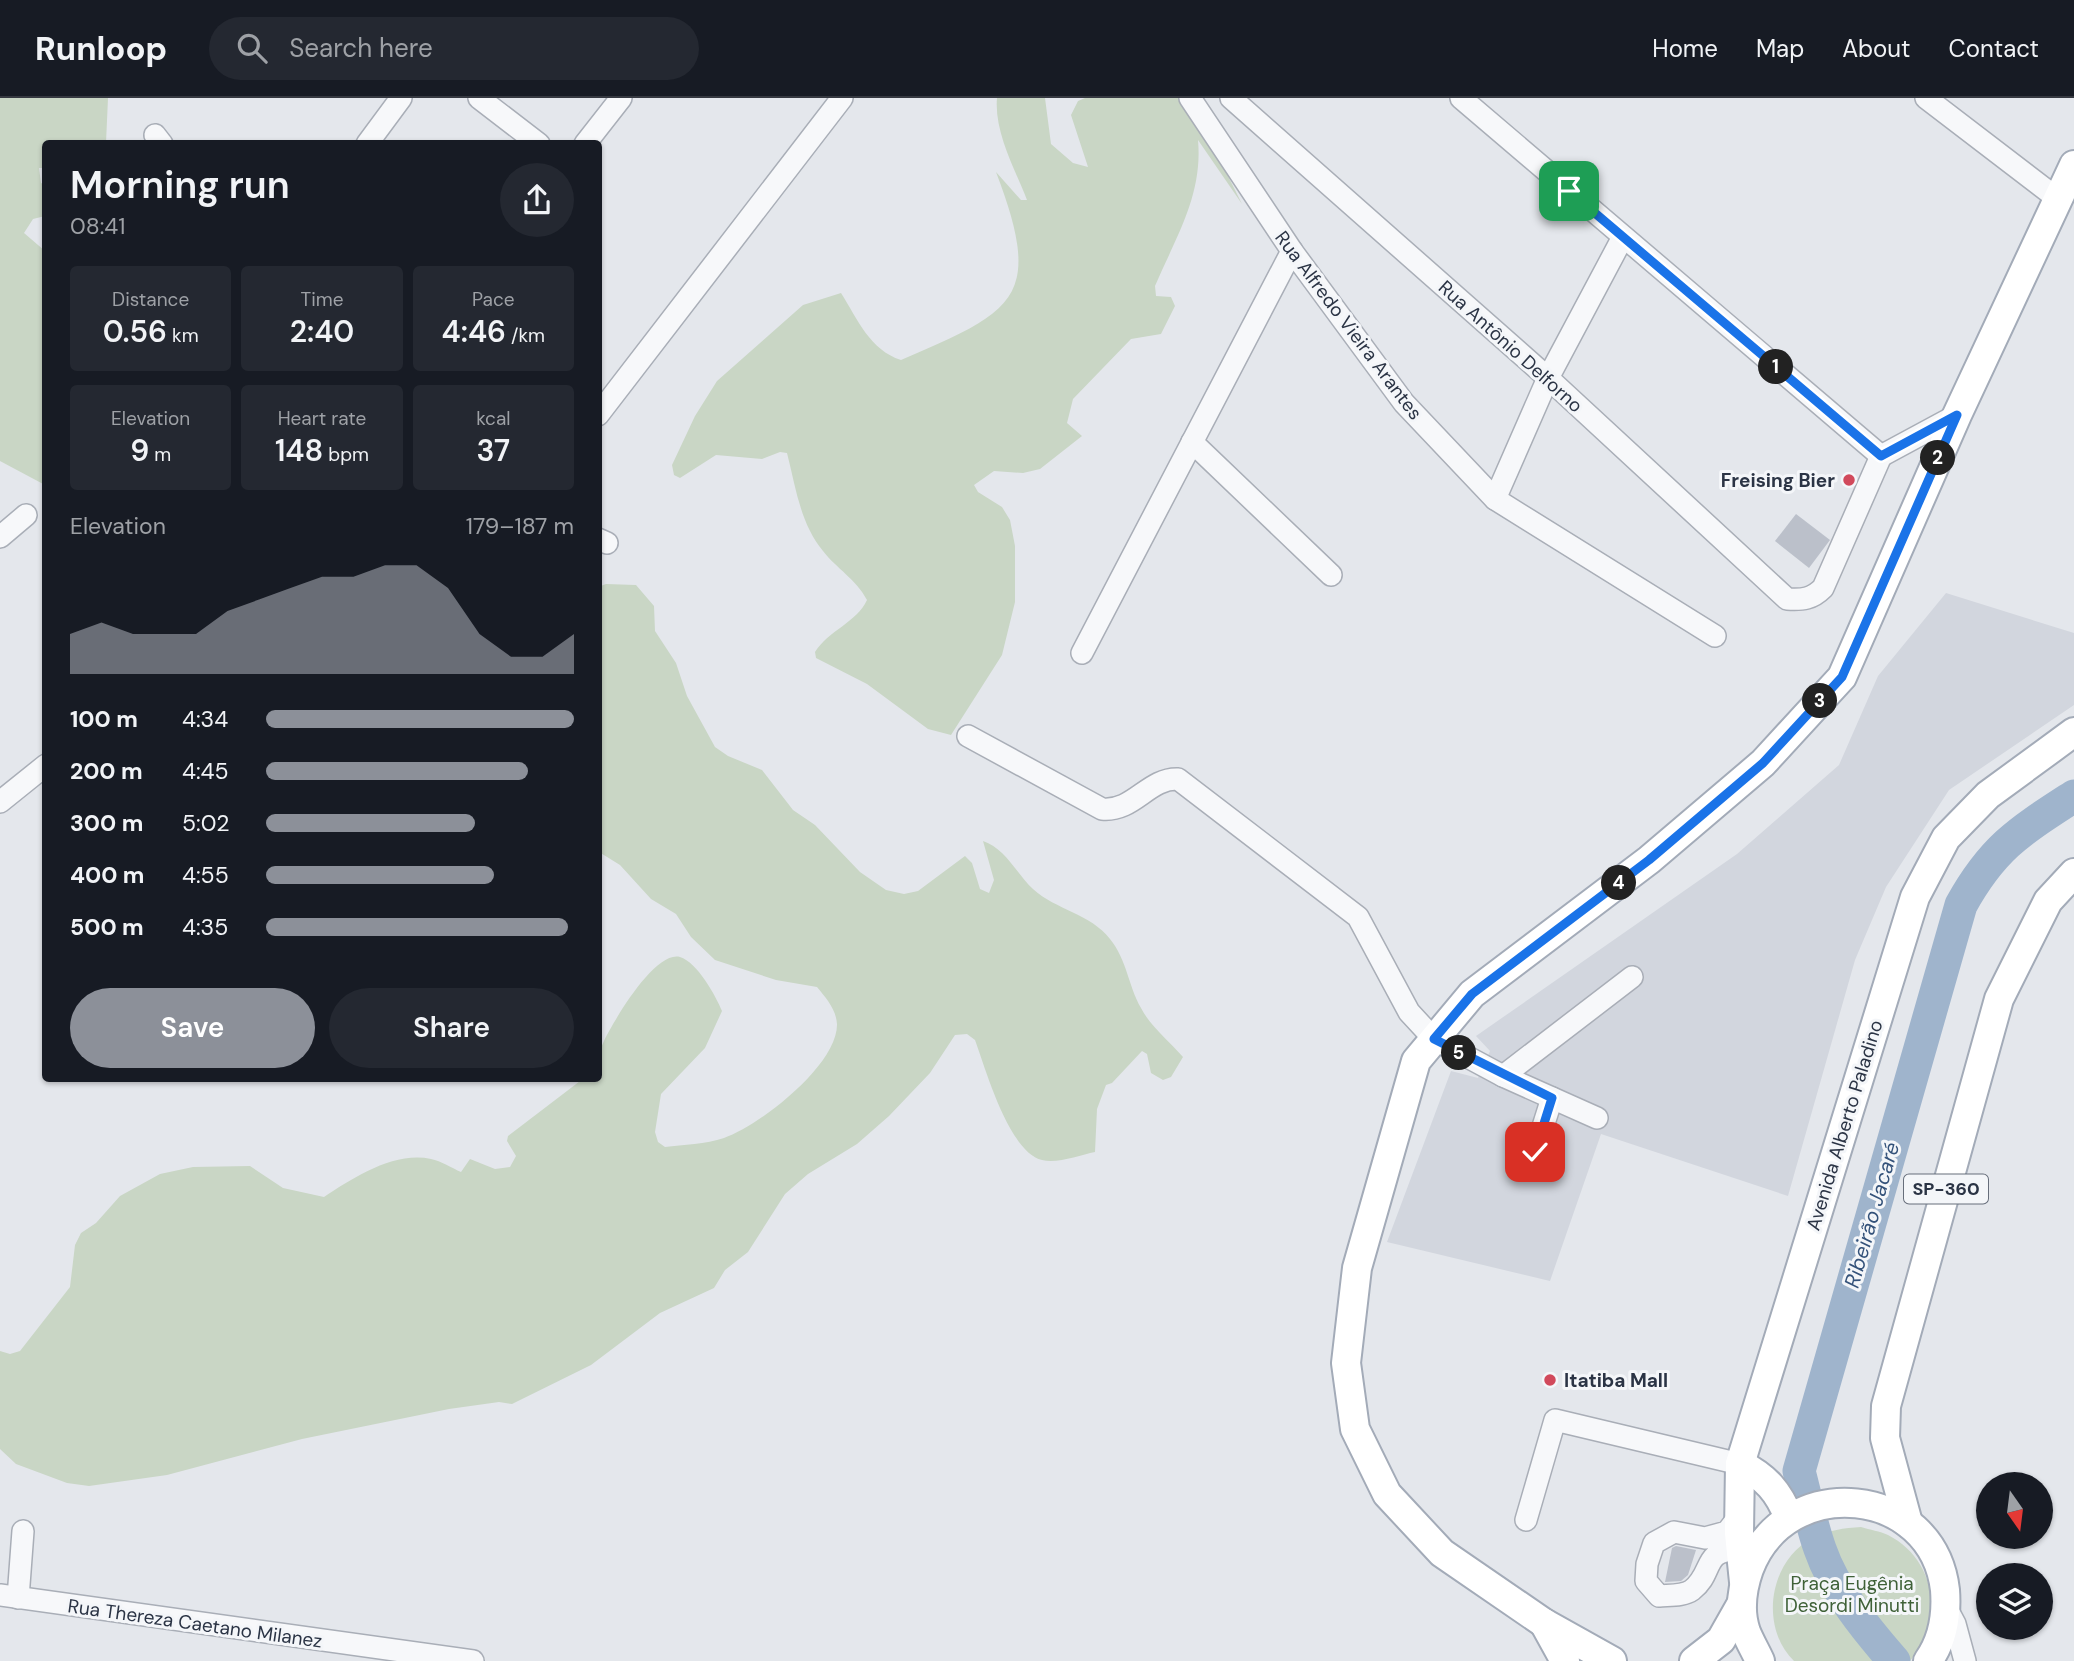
<!DOCTYPE html>
<meta charset="utf-8">
<style>
:root{--surface:#171b24;--page:#242831;--text:#f1f3f6;--muted:#9ea1a6;--line:#363941;--accent:#8c9099}
body{margin:0;font-family:"DM Sans",sans-serif;background:var(--page);color:var(--text);height:100vh;display:flex;flex-direction:column;font-size:26px;white-space:nowrap}
*{box-sizing:border-box;margin:0}
p{font-size:23px;color:var(--muted)}
.icon{flex:none;width:38px;height:38px;fill:none;stroke:currentColor;stroke-width:2;stroke-linecap:round;stroke-linejoin:round}
.map{position:relative;flex:1;overflow:hidden}
.panel{position:absolute;left:42px;top:42px;width:560px;height:942px;display:flex;flex-direction:column;background:var(--surface);border-radius:7px;box-shadow:0 2px 5px #0004}
.panel>*{flex:none}
.needle{width:46px;rotate:166deg}
.fabs{position:absolute;left:1976px;top:1374px;display:grid;gap:14px}
.fabs a{display:grid;place-items:center;width:77px;height:77px;border-radius:50%;background:var(--surface);box-shadow:0 2px 5px #0004;font-size:35px}
.pin{position:absolute;display:grid;place-items:center;width:60px;height:60px;color:#fff;margin:-30px;border-radius:14px;box-shadow:0 4px 10px #0006}
.km{position:absolute;width:35px;height:35px;margin:-18px;border-radius:50%;background:#222;color:#fff;font-size:19px;line-height:35px;text-align:center}
.round{display:grid;place-items:center;flex:none;width:74px;height:74px;border-radius:37px;background:var(--page)}
.head{display:flex;align-items:center;justify-content:space-between;height:119px;padding:0 28px}
h1{font-size:38px;font-weight:600;line-height:52px}
.metrics{display:grid;grid-template-columns:repeat(3,1fr);gap:10px;height:119px;padding:7px 28px}
.metrics div{display:grid;align-content:center;border-radius:7px;background:var(--page);text-align:center}
.metrics b{font-size:30px;font-weight:600}
.metrics small{font-size:19px;font-weight:400}
.metrics p{font-size:19px}
.chart{height:196px;padding:14px 28px}
.chart p{display:flex;justify-content:space-between}
.chart svg{width:100%;height:126px;margin-top:7px;fill:var(--accent);opacity:.7}
.action{display:flex;gap:14px;margin-top:auto;padding:14px 28px}
.action a{flex:1;height:80px;border-radius:42px;background:var(--accent);color:#fff;font-size:28px;font-weight:600;line-height:80px;text-align:center}
.action a+a{background:var(--page);color:var(--text)}
ul{padding:0 28px;list-style:none;font-size:23px}
li{display:grid;grid-template-columns:112px 84px 1fr;align-items:center;height:52px}
li i{height:18px;border-radius:9px;background:var(--accent)}
header{display:flex;align-items:center;gap:42px;box-sizing:border-box;height:98px;padding:0 35px;background:var(--surface);border-bottom:2px solid var(--line)}
header strong{font-size:33px}
nav{display:flex;gap:38px;margin-inline-start:auto;font-size:24px}
.search{width:490px;height:63px;background:var(--page);display:flex;align-items:center;gap:18px;box-sizing:border-box;padding:0 24px;border-radius:38px;color:var(--muted);font-size:26px}
.map>svg:first-child{display:block}
</style>
<header>
<strong>Runloop</strong>
<div class="search"><svg class="icon" aria-label="search" viewBox="0 0 24 24"><circle cx="10" cy="10" r="6"/><path d="M15 15l6 6"/></svg>Search here</div>
<nav><a>Home</a><a>Map</a><a>About</a><a>Contact</a></nav>
</header>
<div class="map">
<svg width="2074" height="1563" viewBox="0 0 2074 1563">
<rect width="100%" height="100%" fill="#e4e7ec"/>
<!-- built -->
<polygon fill="#d2d6de" points="1946,495 2074,535 2074,607 1949,692 1886,789 1855,862 1788,1098 1601,1036 1550,1183 1387,1144 1451,973 1478,980 1490,953 1476,938 1737,756 1839,667 1878,578"/>
<!-- green -->
<g fill="#c9d6c5">
<polygon points="0,0 108,0 106,45 46,46 45,70 39,70 41,85 45,87 45,118 33,121 24,135 45,153 45,387 0,363"/>
<path d="M 997,0 L 1045,0 L 1051,46 L 1073,65 L 1088,69 L 1071,17 L 1078,3 L 1085,0 L 1189,0 L 1242,106 L 1198,42 C 1203,97 1176,139 1155,188 L 1156,198 L 1171,199 L 1175,208 L 1161,236 L 1131,241 L 1073,301 L 1067,325 L 1082,338 L 1040,371 L 1023,375 L 994,373 L 974,387 L 978,394 L 1002,409 L 1010,422 L 1015,448 L 1015,504 L 1002,557 L 951,637 L 928,631 L 867,586 L 816,560 L 815,554 C 828,533 857,524 867,502 C 856,481 837,471 823,453 C 800,425 796,390 787,355 L 780,354 L 762,361 L 716,357 L 680,380 L 674,377 L 672,367 L 695,318 L 717,283 L 803,207 L 841,195 C 858,222 870,252 901,262 C 1014,213 1045,202 996,74 L 1021,102 L 1027,102 C 1015,71 994,34 997,0 Z"/>
<path d="M 606,486 L 636,487 L 654,508 L 655,533 L 676,565 L 687,598 L 715,649 L 728,658 L 762,672 L 793,712 L 815,727 L 860,774 L 886,792 L 904,796 L 918,793 L 965,758 L 972,765 L 980,791 L 989,795 L 994,782 L 983,743 C 1005,750 1017,776 1033,791 C 1056,812 1091,816 1110,841 C 1127,862 1128,887 1141,910 C 1150,928 1170,944 1183,959 L 1171,979 L 1163,982 L 1151,975 L 1147,956 L 1142,953 L 1112,985 L 1106,987 L 1097,1011 L 1095,1054 C 1080,1057 1057,1066 1042,1062 C 1009,1054 986,972 975,942 L 967,936 L 955,937 L 930,975 L 889,1018 L 857,1046 L 808,1076 L 785,1096 L 748,1154 L 725,1172 L 714,1190 L 660,1215 L 591,1267 L 512,1306 L 499,1304 L 449,1311 L 302,1341 L 167,1377 L 89,1388 L 67,1385 L 16,1366 L 0,1351 L 0,1253 L 10,1256 L 20,1253 L 70,1189 L 75,1147 L 81,1135 L 96,1125 L 120,1098 L 160,1076 L 193,1069 L 250,1068 L 283,1090 L 324,1099 C 353,1080 394,1053 431,1061 C 441,1063 452,1070 461,1074 L 470,1061 L 495,1071 L 510,1069 L 516,1058 L 507,1043 L 508,1038 L 584,980 L 598,980 C 598,967 598,955 604,943 C 613,924 655,852 680,859 C 697,864 716,898 722,913 L 705,950 L 661,996 L 655,1034 L 658,1044 L 665,1049 C 683,1047 706,1046 724,1040 C 759,1028 838,967 837,926 C 836,911 826,900 817,889 L 776,882 L 715,862 L 691,839 L 676,816 L 651,801 L 620,767 L 599,754 L 598,489 Z"/>
<path d="M 1861,1429 C 1870,1432 1880,1433 1888,1437 C 1937,1462 1944,1523 1910,1563 L 1794,1563 C 1759,1529 1769,1462 1813,1440 C 1829,1432 1844,1430 1861,1429 Z"/>
</g>
<g fill="none" stroke-linecap="round" stroke-linejoin="round">
<!-- river -->
<path stroke="#9fb4cc" stroke-width="33" d="M 1894,1563 C 1866,1531 1834,1492 1820,1451 C 1811,1426 1806,1399 1799,1373 L 1961,807 C 1993,749 2020,733 2074,698"/>
</g>
<!-- building -->
<g fill="#bbc0ca">
<polygon points="1796,416 1830,442 1809,470 1775,443"/>
<polygon points="1676,1448 1696,1452 1688,1477 1681,1483 1665,1484 1672,1450"/>
</g>
<g fill="none" stroke-linecap="round" stroke-linejoin="round">
<!-- minor casing -->
<g stroke="#a9aeb7" stroke-width="24">
<g id="minor">
<polyline points="479,0 539,46"/>
<polyline points="1190,0 1292,153 1404,305 1495,401 1715,538"/>
<path d="M 1231,0 L 1548,280 L 1787,501 C 1803,502 1812,501 1823,490 L 1881,358"/>
<polyline points="1461,0 1881,358 1957,317"/>
<polyline points="1926,0 2058,101"/>
<polyline points="155,37 162,46"/>
<polyline points="367,46 401,0"/>
<polyline points="585,46 621,0"/>
<polyline points="598,317 842,0"/>
<polyline points="1192,344 1331,477"/>
<polyline points="1495,401 1548,280 1623,139"/>
<polyline points="0,439 26,417"/>
<polyline points="598,441 607,445"/>
<polyline points="1082,555 1292,153"/>
<path d="M 968,638 L 1102,711 C 1134,714 1148,680 1178,681 L 1358,819 L 1409,914 L 1434,941 L 1503,978 L 1597,1020"/>
<polyline points="0,704 46,667"/>
<polyline points="1503,978 1632,879"/>
<polyline points="1535,1054 1552,1000"/>
<path d="M 1740,1417 L 1727,1434 L 1705,1440 L 1674,1434 L 1654,1445 L 1647,1466 L 1646,1483 L 1659,1498 C 1669,1497 1684,1498 1692,1492 C 1714,1475 1702,1453 1735,1452 L 1742,1459"/>
<polyline points="1526,1422 1555,1322 1740,1366"/>
<polyline points="0,1497 473,1563"/>
<polyline points="18,1500 23,1433"/>
<polyline points="1947,1511 1955,1526 1965,1563"/>
</g>
</g>
<!-- major casing -->
<g stroke="#a3abb8" stroke-width="32">
<g id="major">
<path d="M 1740,1366 C 1766,1379 1779,1394 1789,1420"/>
<polyline points="1908,1425 1885,1340 1886,1308 1999,901 2048,803 2074,775"/>
<polyline points="1744,1484 1739,1435 1740,1366 1915,799 1946,740 1988,697 2074,634"/>
<polyline points="1544,1525 1565,1563"/>
<polyline points="1612,1563 1544,1525 1442,1455 1387,1396 1355,1331 1346,1265 1357,1170 1416,963 1472,896 1649,762 1763,665 1842,579 1957,317 2074,67"/>
<polyline points="1694,1563 1721,1542 1742,1505"/>
<path d="M 1760,1563 C 1756,1554 1750,1544 1746,1534 C 1739,1514 1742,1491 1749,1471 C 1786,1373 1933,1387 1945,1492 C 1947,1518 1943,1542 1928,1563"/>
</g>
</g>
<!-- minor -->
<use href="#minor" stroke="#f7f8fa" stroke-width="21"/>
<!-- major -->
<use href="#major" stroke="#fff" stroke-width="28"/>
</g>
<g fill="none" stroke-linecap="round" stroke-linejoin="round">
<!-- route casing -->
<g stroke="#fff" stroke-width="14">
<polyline id="route" points="1535,1054 1552,1000 1434,941 1472,896 1649,762 1763,665 1842,579 1957,317 1881,358 1569,93"/>
</g>
<!-- route -->
<use href="#route" stroke="#1a73e8" stroke-width="9"/>
</g>
<!-- markers -->
<g fill="#d1495b" stroke="#f4f6f9" stroke-width="2.5">
<circle cx="1849" cy="382" r="7"/>
<circle cx="1550" cy="1282" r="7"/>
</g>
<g text-anchor="middle" stroke-width="6" stroke-linejoin="round" paint-order="stroke">
<!-- shield labels -->
<rect fill="#f4f6f9" stroke="#676e7b" stroke-width="2" x="1904" y="1076.5" width="84" height="29" rx="5"/>
<g font-size="18" font-weight="bold" fill="#2b3445">
<text x="1946" y="1097">SP-360</text>
</g>
<!-- street labels -->
<g font-size="19" fill="#2b3445" stroke="#f4f6f9">
<text transform="translate(1349 227) rotate(53)" y="7">Rua Alfredo Vieira Arantes</text>
<text transform="translate(1511 248) rotate(42)" y="7">Rua Antônio Delforno</text>
<text transform="translate(1844 1027) rotate(-73)" y="7">Avenida Alberto Paladino</text>
<text transform="translate(195 1525) rotate(8)" y="7">Rua Thereza Caetano Milanez</text>
</g>
<!-- poi labels -->
<g font-size="19" font-weight="bold" fill="#2b3445" stroke="#f4f6f9" text-anchor="end">
<text x="1835" y="389">Freising Bier</text>
<text x="1564" y="1289" text-anchor="start">Itatiba Mall</text>
</g>
<!-- park labels -->
<g font-size="19" fill="#3f6138" stroke="#f4f6f9">
<text x="1852" y="1492">Praça Eugênia<tspan x="1852" dy="22">Desordi Minutti</tspan></text>
</g>
<!-- water labels -->
<g font-size="21" font-style="italic" fill="#34527a" stroke="#f4f6f9">
<text transform="translate(1872 1117) rotate(-74)" y="7">Ribeirão Jacaré</text>
</g>
</g>
</svg>
<div class="fabs">
<a><svg class="needle" viewBox="-14 -14 28 28"><path d="M0-13l5 13h-10z" fill="#e53935"/><path d="M0 13l5-13h-10z" fill="#9ea1a6"/></svg></a>
<a><svg class="icon" aria-label="layers" viewBox="0 0 24 24"><path d="M12 4l9 5-9 5-9-5zM3 14l9 5 9-5"/></svg></a>
</div>
<div class="pin" style="left:1569px;top:93px;background:#1e9e55"><svg class="icon" aria-label="arrive" viewBox="0 0 24 24"><path d="M6 21V4h12l-3 4 3 4H6"/></svg></div>
<div class="pin" style="left:1535px;top:1054px;background:#d93025"><svg class="icon" aria-label="check" viewBox="0 0 24 24"><path d="M5 12l5 5 9-10"/></svg></div>
<b class="km" style="left:1776px;top:269px">1</b>
<b class="km" style="left:1938px;top:360px">2</b>
<b class="km" style="left:1820px;top:603px">3</b>
<b class="km" style="left:1619px;top:785px">4</b>
<b class="km" style="left:1459px;top:955px">5</b>
<section class="panel">
<div class="head"><div><h1>Morning run</h1><p>08:41</p></div><a class="round"><svg class="icon" aria-label="share" viewBox="0 0 24 24"><path d="M12 15V3M7 8l5-5 5 5M5 13v7h14v-7"/></svg></a></div>
<div class="metrics">
<div><p>Distance</p><b>0.56<small> km</small></b></div>
<div><p>Time</p><b>2:40</b></div>
<div><p>Pace</p><b>4:46<small> /km</small></b></div>
</div>
<div class="metrics">
<div><p>Elevation</p><b>9<small> m</small></b></div>
<div><p>Heart rate</p><b>148<small> bpm</small></b></div>
<div><p>kcal</p><b>37</b></div>
</div>
<div class="chart"><p><span>Elevation</span>179–187 m</p>
<svg viewBox="0 0 160 44" preserveAspectRatio="none"><path d="M0 44V30L10 26L20 30L30 30L40 30L50 22L60 18L70 14L80 10L90 10L100 6L110 6L120 14L130 30L140 38L150 38L160 30V44z"/></svg>
</div>
<ul>
<li><b>100 m</b>4:34<i style="width:100%"></i></li>
<li><b>200 m</b>4:45<i style="width:85%"></i></li>
<li><b>300 m</b>5:02<i style="width:68%"></i></li>
<li><b>400 m</b>4:55<i style="width:74%"></i></li>
<li><b>500 m</b>4:35<i style="width:98%"></i></li>
</ul>
<div class="action"><a>Save</a><a>Share</a></div>
</section>
</div>
